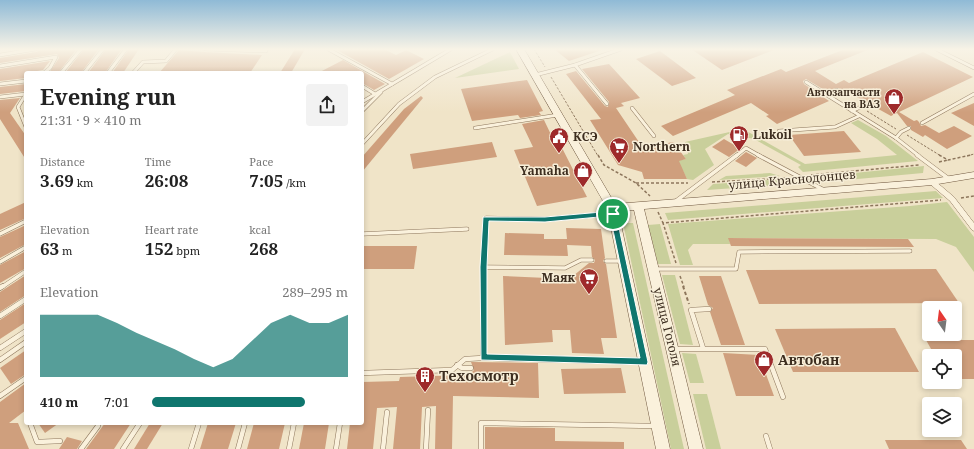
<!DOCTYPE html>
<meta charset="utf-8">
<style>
:root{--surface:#fff;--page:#f2f2f2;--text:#222;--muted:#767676;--accent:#0f766e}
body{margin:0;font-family:"Noto Serif",serif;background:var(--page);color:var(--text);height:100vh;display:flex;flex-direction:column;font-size:15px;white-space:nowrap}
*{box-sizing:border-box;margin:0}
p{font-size:13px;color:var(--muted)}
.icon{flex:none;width:22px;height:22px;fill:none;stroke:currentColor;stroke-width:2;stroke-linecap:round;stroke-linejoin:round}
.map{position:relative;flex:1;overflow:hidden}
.sheet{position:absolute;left:24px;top:71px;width:340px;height:354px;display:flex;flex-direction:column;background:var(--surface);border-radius:4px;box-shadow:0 2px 6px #0003}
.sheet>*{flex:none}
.needle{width:26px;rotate:346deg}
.buttons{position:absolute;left:922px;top:301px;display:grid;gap:8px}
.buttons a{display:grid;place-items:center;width:40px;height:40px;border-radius:4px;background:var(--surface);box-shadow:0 2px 6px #0003;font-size:20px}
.pin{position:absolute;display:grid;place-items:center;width:34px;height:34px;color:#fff;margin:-17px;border:2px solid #fff;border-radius:50%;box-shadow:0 1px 4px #0007}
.round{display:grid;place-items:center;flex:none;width:42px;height:42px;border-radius:4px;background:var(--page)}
.summary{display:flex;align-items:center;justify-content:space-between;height:68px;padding:0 16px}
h1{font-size:22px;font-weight:700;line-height:30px}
.stats{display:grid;grid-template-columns:repeat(3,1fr);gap:6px;height:68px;padding:4px 16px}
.stats div{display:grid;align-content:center}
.stats b{font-size:17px;font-weight:700}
.stats small{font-size:11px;font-weight:400}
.stats p{font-size:11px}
.chart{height:112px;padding:8px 16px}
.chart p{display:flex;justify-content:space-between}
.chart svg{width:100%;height:72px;margin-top:4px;fill:var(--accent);opacity:.7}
ul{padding:0 16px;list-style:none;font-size:13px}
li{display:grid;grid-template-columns:64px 48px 1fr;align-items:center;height:30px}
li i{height:10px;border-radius:5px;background:var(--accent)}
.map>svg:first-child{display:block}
</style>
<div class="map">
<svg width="974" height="449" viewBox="0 0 974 449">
<rect width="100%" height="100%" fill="#f0e4c8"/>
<!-- green -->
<g fill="#c9cf9b">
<polygon points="510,52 519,69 455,78"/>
<polygon points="858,120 886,136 918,161 803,172 798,167 801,165 754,139 728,134 705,149 714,165 693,180 687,179 683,171 642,172 639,168 686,159 683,155 688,154 685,142 743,129 805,164 897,155 877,139 851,123"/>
<polygon points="924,166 923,173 825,182 814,177"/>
<polygon points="770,173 780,176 719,180 726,176"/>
<polygon points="784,179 794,184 707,190 713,184"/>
<polygon points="936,191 943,198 668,220 665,213"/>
<polygon points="947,202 974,237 974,272 956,247 936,239 729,238 730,244 693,244 688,250 693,265 680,265 668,224 910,206"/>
<polygon points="623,223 633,223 684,449 671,449"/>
<polygon points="660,224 671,264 658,264 648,225"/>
<polygon points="662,275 675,275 693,345 680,344"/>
<polygon points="682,353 696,354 704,383 690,383"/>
<polygon points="693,394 707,394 721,449 706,449"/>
</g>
<!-- building -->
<g fill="#cf9f7d">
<polygon points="43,49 77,49 58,73 49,73 59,58 57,54 0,63 0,58 36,52"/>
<polygon points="84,49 99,49 81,73 65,73"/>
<polygon points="106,49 122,49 105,73 88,73"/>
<polygon points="129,49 139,49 123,73 112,73"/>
<polygon points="295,49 305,49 291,73 280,73"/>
<polygon points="335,49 384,49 396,55 406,50 424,59 389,79"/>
<polygon points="554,49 602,49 602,50 569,61"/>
<polygon points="691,49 774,49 774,50 722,70"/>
<polygon points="845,49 870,49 815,71 836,84 844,80 849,83 923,52 973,77 899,112 914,121 917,120 919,122 921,126 925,125 939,133 954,126 972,136 947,149 925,135 923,137 911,130 911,126 907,126 897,113 891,116 846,91 834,96 832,95 839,92 839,88 826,91 806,79 803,81 804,84 829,101 777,124 766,116 769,115 751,103 673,136 661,126 735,95 727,90 781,69 786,72"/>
<polygon points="179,50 205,52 262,55 250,73 159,73"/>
<polygon points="660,51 696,78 672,86 636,59"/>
<polygon points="343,60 385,84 374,90 362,83 362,73 346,73 343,71 338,73 318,73"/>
<polygon points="50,61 43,70 26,73 26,78 0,81 0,69"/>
<polygon points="609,64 640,98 621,103 624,106 616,108 643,148 673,142 686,159 679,161 687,179 644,179 642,172 618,165 590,120 601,119 566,74 576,71 605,106 608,107 609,102 582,69"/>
<polygon points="527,80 543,111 539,112 541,115 520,118 518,115 472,121 461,89"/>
<polygon points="26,84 26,91 0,94 0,87"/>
<polygon points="421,96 423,98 362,172 362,157 404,109"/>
<polygon points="20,98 10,113 26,136 26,160 0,119 0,100"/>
<polygon points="974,103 974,126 951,113"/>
<polygon points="544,120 555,143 559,142 587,197 537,206 514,150 533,147 522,124"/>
<polygon points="844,131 861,152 804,156 789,135"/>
<polygon points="724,139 736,146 741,148 729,157 712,147"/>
<polygon points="492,142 497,157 413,169 410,154"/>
<polygon points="746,152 757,158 746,167 735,161"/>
<polygon points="26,202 26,218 0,230 0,214"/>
<polygon points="26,225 26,244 0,258 0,237"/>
<polygon points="566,228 601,229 605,258 603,261 606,264 617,338 601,338 604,354 572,353 570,330 552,330 553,342 505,345 503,276 547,278 549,274 573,276 589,263 594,263 595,260 592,257 591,246 567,245 568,256 504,255 505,233 544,234 544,239 567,239"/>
<polygon points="728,238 908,239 914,247 731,246"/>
<polygon points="362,246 417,246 414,269 362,269"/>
<polygon points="26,251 26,268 0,283 0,265"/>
<polygon points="936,269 959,303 759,304 746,270"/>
<polygon points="26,275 26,295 0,312 0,292"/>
<polygon points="699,276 721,276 745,345 721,345 710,312 713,308 708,305"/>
<polygon points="26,303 26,322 0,339 0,320"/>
<polygon points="895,328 919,372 793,372 775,329"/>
<polygon points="926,340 974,340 974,379 955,379 955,356 935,356"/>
<polygon points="26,350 26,374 11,384 0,368"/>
<polygon points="723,353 759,355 774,396 736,396"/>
<polygon points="471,362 538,363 539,398 453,396 452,449 435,449 436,406 422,407 420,449 393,449 397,407 377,408 373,449 347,449 350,423 362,423 362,382 399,381 400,377 466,375 466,373 471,373 474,370"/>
<polygon points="621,368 626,393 564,394 561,369"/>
<polygon points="26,383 26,410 9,423 18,423 29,449 0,449 0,402"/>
<polygon points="38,423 59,423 45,433"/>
<polygon points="105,423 131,423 114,449 86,449"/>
<polygon points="150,423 163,423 147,449 134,449"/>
<polygon points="208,423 236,423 228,449 200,449"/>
<polygon points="254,423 285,423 279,449 247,449"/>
<polygon points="304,423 329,423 325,449 299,449"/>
<polygon points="485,427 555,428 555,441 624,442 624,449 485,449"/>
<polygon points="67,437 82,441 77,449 59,449"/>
<polygon points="885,440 961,440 967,449 889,449"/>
</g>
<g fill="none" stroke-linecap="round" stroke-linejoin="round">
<!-- lane-far2 casing -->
<g stroke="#8d765c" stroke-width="4">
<g id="lane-far2">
<polyline points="205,49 266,51"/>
<polyline points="328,49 392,84"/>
<polyline points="936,49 974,68"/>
<polyline points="0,55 36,49"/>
<polyline points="575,65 607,104"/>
<polyline points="0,66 56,57 50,68 44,73"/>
<polyline points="61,73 81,49"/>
<polyline points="84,73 103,49"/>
<polyline points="108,73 126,49"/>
<polyline points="133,73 143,62 166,61 176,49"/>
<polyline points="535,75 575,65 621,49"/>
<polyline points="806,82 896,138 919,156"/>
<polyline points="0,84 26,81"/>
<polyline points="362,86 375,94"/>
<polyline points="26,94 18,107 26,127"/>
<polyline points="825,94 837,90"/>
<polyline points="0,97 26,94"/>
<polyline points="362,102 451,49"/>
<polyline points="632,108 654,136"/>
<polyline points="362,111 381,92"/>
<polyline points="852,111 865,105"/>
<polyline points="922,123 974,94"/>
<polyline points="475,128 558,115"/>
<polyline points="779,131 835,127 859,116"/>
<polyline points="896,138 901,132 909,128"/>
<polyline points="362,144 399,104 435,77 493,49"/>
<polyline points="736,156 746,148 760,156"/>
</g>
</g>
<!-- lane-far1 casing -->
<g stroke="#8d765c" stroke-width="4.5">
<g id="lane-far1">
<polyline points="758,155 824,190"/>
<polyline points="917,155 949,179"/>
<polyline points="676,201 737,155"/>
<polyline points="0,234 26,221"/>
<polyline points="362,234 467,229"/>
<polyline points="606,261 622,261"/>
<polyline points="0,262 26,247"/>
<polyline points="483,267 486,218 545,219 612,214"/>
<polyline points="654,269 736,269 739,252 910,251"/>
<polyline points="2,287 26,271"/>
<polyline points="483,287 483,267 565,268 581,260 592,260"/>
</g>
</g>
<!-- lane casing -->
<g stroke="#8d765c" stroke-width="5.5">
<g id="lane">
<polyline points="483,286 483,358"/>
<polyline points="0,288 3,286"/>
<polyline points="0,316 26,299"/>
<polyline points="0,348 26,331"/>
<polyline points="703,348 691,310 709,309"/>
<polyline points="675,349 765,349 783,397"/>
<polyline points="0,360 26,342"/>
<polyline points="457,365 462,368 471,368"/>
<polyline points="362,373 452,370 465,359 483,358 641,362"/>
<polyline points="0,396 26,378"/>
<polyline points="30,423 37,442 60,441"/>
<polyline points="766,436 770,449"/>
<polyline points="81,449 98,426"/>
<polyline points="123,449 140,423"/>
<polyline points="191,449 199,423"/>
<polyline points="238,449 245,423"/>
<polyline points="289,449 294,423"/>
<polyline points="336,449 340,423"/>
<polyline points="383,449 387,412"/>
<polyline points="426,449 428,410"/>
<polyline points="481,449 481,423 655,426"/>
</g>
</g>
<!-- street casing -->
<g stroke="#8d765c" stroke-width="1">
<polygon id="street" points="930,180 934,180 954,197 974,223 974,231 972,230 950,201 930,184 929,182"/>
</g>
<!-- secondary casing -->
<g stroke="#6f573f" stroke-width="1">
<polygon id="secondary" points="516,49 524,49 615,204 932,179 974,172 974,178 932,185 644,209 703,449 689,449 634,210 618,211 670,449 656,449 607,208"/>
</g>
<!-- path-far2 -->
<g stroke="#8d765c" stroke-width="1" stroke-dasharray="2.5 1.5" stroke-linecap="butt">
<polyline points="534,49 545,67"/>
<polyline points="551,77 598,156"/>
<polyline points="867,111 896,129"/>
<polyline points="907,135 941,156"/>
<polyline points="967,156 974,154"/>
</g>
<!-- path-far1 -->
<g stroke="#8d765c" stroke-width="1.5" stroke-dasharray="3 2" stroke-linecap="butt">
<polyline points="598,155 604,165 636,183 650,196"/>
<polyline points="939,155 948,160 971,155"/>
<polyline points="939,162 948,160"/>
<polyline points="811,175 919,165"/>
<polyline points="712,182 786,178"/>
<polyline points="636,183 688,183"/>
<polyline points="961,198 974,196"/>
<polyline points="658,212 663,223"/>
<polyline points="676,263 663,223 941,200"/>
<polyline points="680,276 684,287"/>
</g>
<!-- path -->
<polyline stroke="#8d765c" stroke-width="2" stroke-dasharray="3.5 2.5" stroke-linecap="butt" points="683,286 689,304"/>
<!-- lane-far2 -->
<use href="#lane-far2" stroke="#faf1dc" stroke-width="3"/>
<!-- lane-far1 -->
<use href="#lane-far1" stroke="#faf1dc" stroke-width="3.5"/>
<!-- lane -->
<use href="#lane" stroke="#faf1dc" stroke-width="4.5"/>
<!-- street -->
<use href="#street" fill="#faf1dc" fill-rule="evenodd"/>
<!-- secondary -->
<use href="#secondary" fill="#faf1dc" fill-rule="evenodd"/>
</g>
<!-- sky -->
<linearGradient id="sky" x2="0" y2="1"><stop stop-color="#8fbad6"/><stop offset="0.44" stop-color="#f8f3e6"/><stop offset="1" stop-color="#f8f3e6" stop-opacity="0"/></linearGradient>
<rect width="974" height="112" fill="url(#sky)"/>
<!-- route -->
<path fill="#0f766e" stroke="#fff" fill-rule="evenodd" d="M 613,211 L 616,214 L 648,362 L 647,365 L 481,360 L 480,267 L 483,217 L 545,217 ZM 610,216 L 640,358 L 487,354 L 487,267 L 489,221 L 545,222 Z"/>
<!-- icons -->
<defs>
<g id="shop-pin" transform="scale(1)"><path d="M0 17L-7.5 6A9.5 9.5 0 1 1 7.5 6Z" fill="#9e2a2b" stroke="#f7eed8"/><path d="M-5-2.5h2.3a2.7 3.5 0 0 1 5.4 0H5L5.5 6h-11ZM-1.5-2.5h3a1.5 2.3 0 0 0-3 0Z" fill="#fff"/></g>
<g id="fuel-pin" transform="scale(1)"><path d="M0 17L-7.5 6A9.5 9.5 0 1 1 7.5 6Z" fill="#9e2a2b" stroke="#f7eed8"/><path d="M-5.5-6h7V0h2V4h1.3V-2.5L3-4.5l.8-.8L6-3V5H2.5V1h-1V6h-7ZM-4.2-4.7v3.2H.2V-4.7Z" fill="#fff"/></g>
<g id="civic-pin" transform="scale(1)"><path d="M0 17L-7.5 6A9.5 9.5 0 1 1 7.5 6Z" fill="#9e2a2b" stroke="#f7eed8"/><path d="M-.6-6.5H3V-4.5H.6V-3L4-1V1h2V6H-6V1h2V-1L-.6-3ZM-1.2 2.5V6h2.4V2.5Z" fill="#fff"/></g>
<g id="supermarket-pin" transform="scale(1)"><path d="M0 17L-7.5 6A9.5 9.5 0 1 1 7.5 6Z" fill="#9e2a2b" stroke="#f7eed8"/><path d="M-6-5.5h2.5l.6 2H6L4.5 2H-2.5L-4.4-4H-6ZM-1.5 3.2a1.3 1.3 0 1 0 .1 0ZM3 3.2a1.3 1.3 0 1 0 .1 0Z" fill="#fff"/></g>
<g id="building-pin" transform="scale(1)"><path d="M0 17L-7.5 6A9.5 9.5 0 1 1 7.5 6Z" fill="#9e2a2b" stroke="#f7eed8"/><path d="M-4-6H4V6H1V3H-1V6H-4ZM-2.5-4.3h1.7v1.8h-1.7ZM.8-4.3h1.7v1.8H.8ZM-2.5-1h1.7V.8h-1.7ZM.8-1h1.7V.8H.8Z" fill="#fff"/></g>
</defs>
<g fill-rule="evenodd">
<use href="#shop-pin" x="894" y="98"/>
<use href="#fuel-pin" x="739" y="135"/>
<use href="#civic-pin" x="559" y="137"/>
<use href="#supermarket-pin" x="619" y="147"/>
<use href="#shop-pin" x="583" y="171"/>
<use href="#supermarket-pin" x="589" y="278"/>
<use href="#shop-pin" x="764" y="360"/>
<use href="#building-pin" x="425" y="376"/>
</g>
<g text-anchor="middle" stroke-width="3" stroke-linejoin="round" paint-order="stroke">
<!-- far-poi labels -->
<g font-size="10" font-weight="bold" fill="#3d2e20" stroke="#f7eed8" text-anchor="end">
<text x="880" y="96">Автозапчасти<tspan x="880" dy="12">на ВАЗ</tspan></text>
</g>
<!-- poi labels -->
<g font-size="12" font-weight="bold" fill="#3d2e20" stroke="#f7eed8" text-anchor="start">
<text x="753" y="139">Lukoil</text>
<text x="573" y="141">КСЭ</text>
<text x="633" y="151">Northern</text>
<text x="569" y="175" text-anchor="end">Yamaha</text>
<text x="575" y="282" text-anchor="end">Маяк</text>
</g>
<!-- street labels -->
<g font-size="12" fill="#3d2e20" stroke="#f7eed8">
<text transform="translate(792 180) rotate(-5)" y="4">улица Краснодонцев</text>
<text transform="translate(667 327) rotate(76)" y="4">улица Гоголя</text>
</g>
<!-- near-poi labels -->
<g font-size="14" font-weight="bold" fill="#3d2e20" stroke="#f7eed8" text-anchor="start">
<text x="778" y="365">Автобан</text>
<text x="439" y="381">Техосмотр</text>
</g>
</g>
</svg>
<div class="buttons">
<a><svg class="needle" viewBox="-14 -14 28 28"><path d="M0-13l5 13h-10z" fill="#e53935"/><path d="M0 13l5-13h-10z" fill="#767676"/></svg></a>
<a><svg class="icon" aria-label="locate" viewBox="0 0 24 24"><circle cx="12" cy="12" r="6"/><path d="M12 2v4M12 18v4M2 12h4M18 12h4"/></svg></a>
<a><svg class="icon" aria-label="layers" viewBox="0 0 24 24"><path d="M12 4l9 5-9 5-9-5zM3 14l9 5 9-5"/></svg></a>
</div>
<div class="pin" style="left:613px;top:214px;background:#1e9e55"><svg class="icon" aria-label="arrive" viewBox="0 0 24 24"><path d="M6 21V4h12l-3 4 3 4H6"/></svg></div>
<section class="sheet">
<div class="summary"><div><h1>Evening run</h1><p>21:31 · 9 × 410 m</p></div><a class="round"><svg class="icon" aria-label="share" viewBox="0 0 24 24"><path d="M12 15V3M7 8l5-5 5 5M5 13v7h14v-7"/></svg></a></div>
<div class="stats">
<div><p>Distance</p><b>3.69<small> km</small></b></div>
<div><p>Time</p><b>26:08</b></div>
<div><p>Pace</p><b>7:05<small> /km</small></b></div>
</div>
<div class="stats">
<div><p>Elevation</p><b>63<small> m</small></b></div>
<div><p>Heart rate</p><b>152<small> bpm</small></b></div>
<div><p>kcal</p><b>268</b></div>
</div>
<div class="chart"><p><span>Elevation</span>289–295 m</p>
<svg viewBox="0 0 160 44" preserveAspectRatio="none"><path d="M0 44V6L10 6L20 6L30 6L40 11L50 17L60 22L70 27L80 33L90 38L100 33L110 22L120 11L130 6L140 11L150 11L160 6V44z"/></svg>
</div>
<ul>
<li><b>410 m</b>7:01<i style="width:78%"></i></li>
</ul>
</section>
</div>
